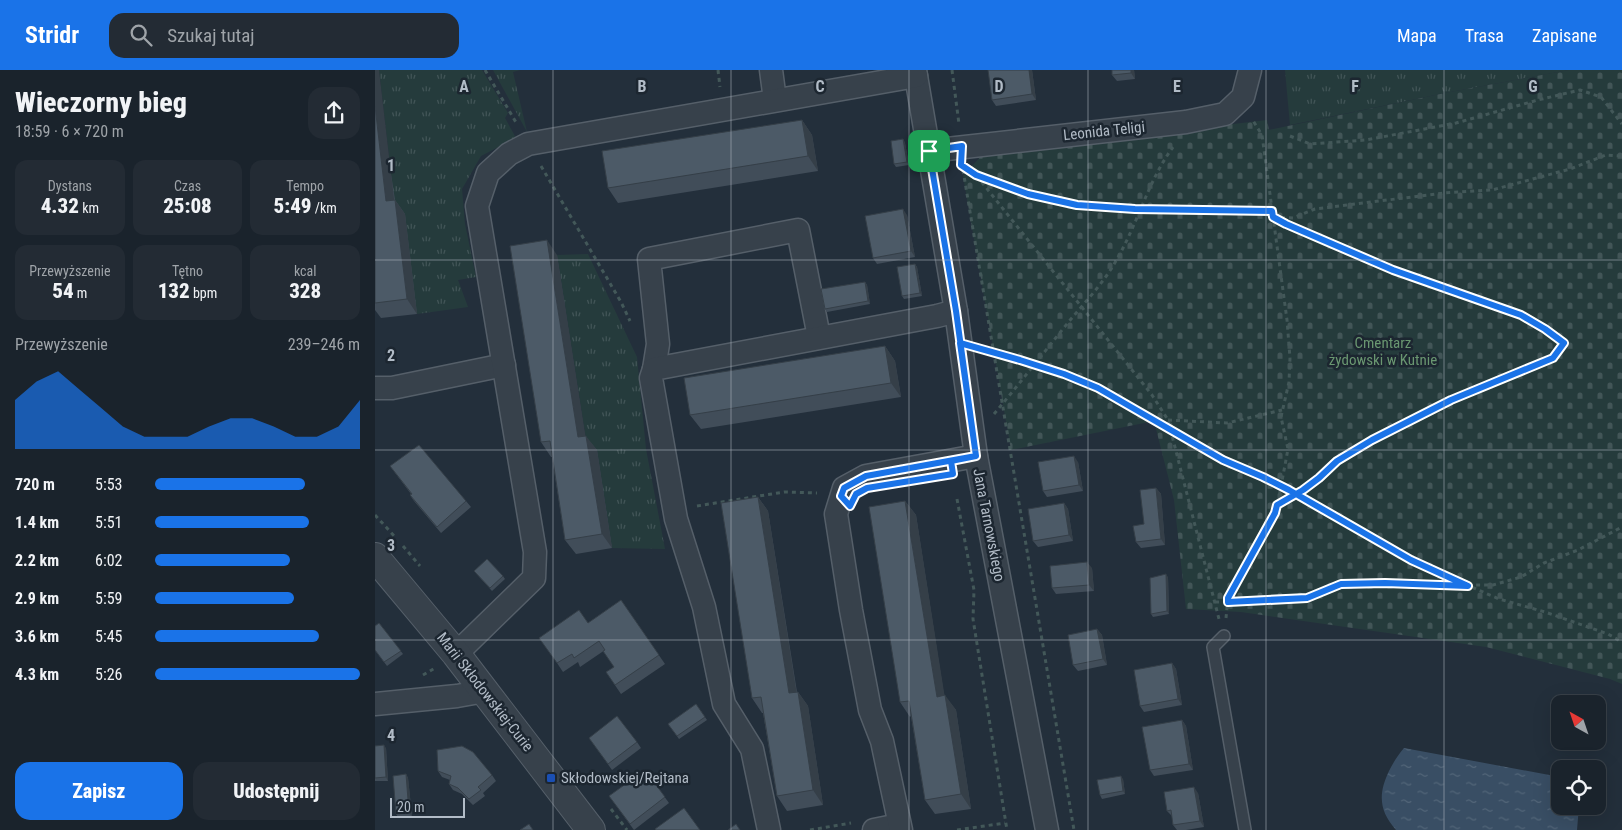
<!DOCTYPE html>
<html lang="pl">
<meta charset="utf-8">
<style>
:root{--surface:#1a232c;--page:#232b34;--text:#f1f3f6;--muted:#9fa4a9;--line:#384048;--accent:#1a73e8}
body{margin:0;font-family:"Roboto Condensed",sans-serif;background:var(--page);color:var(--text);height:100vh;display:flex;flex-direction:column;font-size:19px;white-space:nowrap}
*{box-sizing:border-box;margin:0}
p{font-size:16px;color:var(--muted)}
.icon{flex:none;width:28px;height:28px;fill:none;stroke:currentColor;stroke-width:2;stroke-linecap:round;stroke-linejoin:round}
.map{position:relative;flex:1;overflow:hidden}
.drawer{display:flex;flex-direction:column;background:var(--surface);width:375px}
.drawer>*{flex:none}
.needle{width:32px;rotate:320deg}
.fabs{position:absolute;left:1176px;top:625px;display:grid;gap:10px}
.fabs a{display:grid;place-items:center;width:55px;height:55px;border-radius:10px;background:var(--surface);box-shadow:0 5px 20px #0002,0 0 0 1px var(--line);font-size:25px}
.scale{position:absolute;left:15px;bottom:12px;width:75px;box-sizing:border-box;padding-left:5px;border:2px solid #b2bcc7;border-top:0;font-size:14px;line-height:18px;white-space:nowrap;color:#b2bcc7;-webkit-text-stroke:4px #1c2630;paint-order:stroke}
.pin{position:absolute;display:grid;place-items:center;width:42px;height:42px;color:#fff;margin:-21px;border-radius:10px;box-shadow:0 2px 8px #0006}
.round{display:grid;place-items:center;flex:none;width:52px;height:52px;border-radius:15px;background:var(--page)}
.overview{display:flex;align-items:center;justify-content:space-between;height:85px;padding:0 15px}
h1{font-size:28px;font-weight:800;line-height:38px}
.stats{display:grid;grid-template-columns:repeat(3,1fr);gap:8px;height:85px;padding:5px 15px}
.stats div{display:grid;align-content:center;border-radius:12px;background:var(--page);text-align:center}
.stats b{font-size:21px;font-weight:800}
.stats small{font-size:14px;font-weight:400}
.stats p{font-size:14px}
.chart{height:140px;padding:10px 15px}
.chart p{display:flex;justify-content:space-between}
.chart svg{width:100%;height:90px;margin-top:5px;fill:var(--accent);opacity:.7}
.button{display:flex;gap:10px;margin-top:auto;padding:10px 15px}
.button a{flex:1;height:58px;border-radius:15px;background:var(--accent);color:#fff;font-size:20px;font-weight:800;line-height:58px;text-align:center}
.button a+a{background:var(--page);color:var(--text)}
ul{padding:0 15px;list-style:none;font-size:16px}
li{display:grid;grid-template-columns:80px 60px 1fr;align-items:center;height:38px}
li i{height:12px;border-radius:6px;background:var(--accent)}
header{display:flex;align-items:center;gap:30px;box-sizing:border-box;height:70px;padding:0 25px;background:var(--accent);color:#fff}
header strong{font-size:24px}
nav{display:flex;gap:28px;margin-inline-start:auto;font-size:18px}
.search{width:350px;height:45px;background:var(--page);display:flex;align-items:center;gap:12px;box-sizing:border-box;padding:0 18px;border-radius:15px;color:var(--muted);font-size:19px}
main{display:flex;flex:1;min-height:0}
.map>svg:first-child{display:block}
</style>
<header>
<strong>Stridr</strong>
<div class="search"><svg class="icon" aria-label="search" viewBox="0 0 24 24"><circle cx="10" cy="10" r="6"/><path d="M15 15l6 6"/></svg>Szukaj tutaj</div>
<nav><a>Mapa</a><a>Trasa</a><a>Zapisane</a></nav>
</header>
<main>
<section class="drawer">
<div class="overview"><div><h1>Wieczorny bieg</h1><p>18:59 · 6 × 720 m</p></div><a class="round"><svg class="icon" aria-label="share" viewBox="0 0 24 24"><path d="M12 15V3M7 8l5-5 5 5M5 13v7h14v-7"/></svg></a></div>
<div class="stats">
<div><p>Dystans</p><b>4.32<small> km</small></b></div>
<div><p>Czas</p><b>25:08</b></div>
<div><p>Tempo</p><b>5:49<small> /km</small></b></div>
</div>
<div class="stats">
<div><p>Przewyższenie</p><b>54<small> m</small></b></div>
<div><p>Tętno</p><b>132<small> bpm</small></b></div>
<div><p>kcal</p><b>328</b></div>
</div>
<div class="chart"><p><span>Przewyższenie</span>239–246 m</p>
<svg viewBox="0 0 160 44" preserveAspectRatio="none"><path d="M0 44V20L10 11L20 6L30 15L40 24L50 33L60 38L70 38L80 38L90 33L100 29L110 29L120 33L130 38L140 38L150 33L160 20V44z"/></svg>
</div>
<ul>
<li><b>720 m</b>5:53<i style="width:73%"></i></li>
<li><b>1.4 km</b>5:51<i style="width:75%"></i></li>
<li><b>2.2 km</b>6:02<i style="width:66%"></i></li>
<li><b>2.9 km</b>5:59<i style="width:68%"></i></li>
<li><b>3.6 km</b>5:45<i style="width:80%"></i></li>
<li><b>4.3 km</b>5:26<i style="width:100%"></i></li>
</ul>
<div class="button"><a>Zapisz</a><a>Udostępnij</a></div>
</section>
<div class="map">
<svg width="1247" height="760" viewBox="0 0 1247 760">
<defs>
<pattern id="grass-tufts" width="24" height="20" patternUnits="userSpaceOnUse" patternTransform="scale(1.25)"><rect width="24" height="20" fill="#253b3c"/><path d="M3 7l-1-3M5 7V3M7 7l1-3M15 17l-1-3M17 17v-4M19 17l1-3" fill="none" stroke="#425557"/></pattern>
<pattern id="cemetery-stones" width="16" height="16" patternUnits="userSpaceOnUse" patternTransform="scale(1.25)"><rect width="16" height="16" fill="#253b3c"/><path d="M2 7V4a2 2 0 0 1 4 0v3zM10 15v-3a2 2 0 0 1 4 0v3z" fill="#425557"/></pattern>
<pattern id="water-ripples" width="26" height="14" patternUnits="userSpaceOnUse" patternTransform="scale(1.25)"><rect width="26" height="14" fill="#394e64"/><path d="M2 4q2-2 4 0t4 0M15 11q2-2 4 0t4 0" fill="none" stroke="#536679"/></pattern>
</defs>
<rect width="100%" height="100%" fill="#232f3b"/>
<!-- grass -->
<g fill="url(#grass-tufts)">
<polygon points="4,0 107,0 133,43 130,48 141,68 106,86 87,119 90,154 101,207 83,210 93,237 42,244 21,146"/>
<polygon points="118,0 145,0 138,2 152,62"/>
<polygon points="910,0 1194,0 1070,23 915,55"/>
<polygon points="213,184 262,287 271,379 290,479 237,478 222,380 213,382 182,185"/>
</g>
<!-- cemetery -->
<polygon fill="url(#cemetery-stones)" points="1194,0 1247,0 1247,614 1235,609 1111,577 866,542 811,539 799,430 779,351 636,380 588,106 608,84 892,50 894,60 1070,23"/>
<!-- water -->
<path fill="url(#water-ripples)" d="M 1029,678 L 1185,707 L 1185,736 L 1204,736 L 1202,760 L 1021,760 C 1004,741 1003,724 1014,701 C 1018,693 1023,685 1029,678 Z"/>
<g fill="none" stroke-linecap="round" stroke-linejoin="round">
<!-- service casing -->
<g stroke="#555f69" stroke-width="14">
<polyline id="service" points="849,566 838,577 870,760"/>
</g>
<!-- minor casing -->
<g stroke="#555f69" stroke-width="25">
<g id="minor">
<polyline points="396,0 400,30"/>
<polyline points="540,0 581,241 601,386 672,760"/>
<polyline points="554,81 811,52 850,44 868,27 875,0"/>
<polyline points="279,299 283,274 274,189 423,160 444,267"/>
<polyline points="0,318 17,318 129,295"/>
<polyline points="81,584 159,508 160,482 102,136 113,103 134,84 153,74 541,6"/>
<polyline points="0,634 82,626 110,621"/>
<polyline points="394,760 377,679 349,634 329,537 301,449 276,308 279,299 562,246 581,241"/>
<polyline points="499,760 524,755"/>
<polyline points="526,760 507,671 495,640 476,540 461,444 469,418 491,406 601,386"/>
</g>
</g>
<!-- tertiary casing -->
<g stroke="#555f69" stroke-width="30">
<polyline id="tertiary" points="0,487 81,584 216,760"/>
</g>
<!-- path -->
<g stroke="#435859" stroke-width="3" stroke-dasharray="4 4" stroke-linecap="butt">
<polyline points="110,0 142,54"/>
<polyline points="343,0 345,17"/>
<polyline points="577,0 584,54"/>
<polyline points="915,66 935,74 991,70 1081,53 1163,30 1205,20 1226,27 1247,54"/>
<polyline points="166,96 246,232 255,251"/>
<polyline points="588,100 699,760"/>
<polyline points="595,101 601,105 777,325 793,350 844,549"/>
<path d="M 601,105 C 635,116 668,131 703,135 C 767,143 833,138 897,141"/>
<polyline points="898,147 911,155 1042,209 1146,245 1170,259 1189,273 1178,287 1076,330 997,370 962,391 944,408 928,420 902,435"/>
<polyline points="898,147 918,148 940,139 1069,123 1117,120 1195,99 1231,85 1247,86"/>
<polyline points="610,280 689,304 723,319 848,391 888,407 914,420 1037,491 1124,529 1170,542 1233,564 1247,572"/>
<path d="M 619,344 C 645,313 670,281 696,249 C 712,230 730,211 742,189 C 763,153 773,111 798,77"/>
<polyline points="793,350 852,353 907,340"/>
<polyline points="582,429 599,520 598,549 632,760"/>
<polyline points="322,436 409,422 442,423"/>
<polyline points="0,445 21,468"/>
<polyline points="28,476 45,496"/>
<polyline points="840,532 891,531 932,528 966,514 1118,515 1146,507 1169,493 1203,480 1247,457"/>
<polyline points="851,548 853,527 901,443 913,379 906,347 914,312 915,288 912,250 887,65 877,49"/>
<polyline points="48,605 60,598"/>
<polyline points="236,739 252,760"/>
<polyline points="435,760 476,753"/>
<polyline points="582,760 630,753"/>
</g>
<!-- service -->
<use href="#service" stroke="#37414b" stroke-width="11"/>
<!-- minor -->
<use href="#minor" stroke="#37414b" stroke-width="22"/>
<!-- tertiary -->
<use href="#tertiary" stroke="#37414b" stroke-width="28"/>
</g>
<!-- wall -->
<g fill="#414d59">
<polygon points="0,0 20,130 30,144 42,244 6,248 0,240"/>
<polygon points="657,0 661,30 621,36 617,30"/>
<polygon points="737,0 759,0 760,9 742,11 737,5"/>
<polygon points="427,50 437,65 443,101 243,133 233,118"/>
<polygon points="528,69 530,73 534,95 521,97 519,94"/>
<polygon points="532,145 540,187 502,194 498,188"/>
<polygon points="182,185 210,366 222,380 237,478 201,484 190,470 177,387 176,387 166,372"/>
<polygon points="540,194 542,197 547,226 529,229 527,226"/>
<polygon points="490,212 492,215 495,234 452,242 450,239"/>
<polygon points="510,276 520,291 526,327 326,359 315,345"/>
<polygon points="703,392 708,421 672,427 668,421"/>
<polygon points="15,396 91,431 96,437 66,463 39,431 35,425 36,424"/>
<polygon points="781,418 786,424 790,475 766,478 761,472 769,454"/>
<polygon points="383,427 393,441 422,622 423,622 433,636 448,735 412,741 402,726 388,643 387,643 377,628"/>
<polygon points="530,431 541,445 569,625 581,640 596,739 560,744 550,730 536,646 535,647 525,632"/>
<polygon points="689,433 693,439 698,471 663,477 658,471"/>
<polygon points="717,498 719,521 681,524 677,518"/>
<polygon points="99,501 128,506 130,509 117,521"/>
<polygon points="793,507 794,544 778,547 776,544"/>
<polygon points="246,530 290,594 246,624 231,602 239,597 230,580 205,597 203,592 188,602 182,593 213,553"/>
<polygon points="4,553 28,584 12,596 0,580"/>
<polygon points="722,559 727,565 732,595 703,601 698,595"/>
<polygon points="797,593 801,599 807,635 769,642 765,636"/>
<polygon points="321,634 332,650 304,669 293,654"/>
<polygon points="807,650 811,656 818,700 779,706 775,700"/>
<polygon points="214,668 262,672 266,678 237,700"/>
<polygon points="0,676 11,678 13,711 0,711"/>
<polygon points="270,700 294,733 259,760 234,726"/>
<polygon points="63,701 117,705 121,711 108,723 110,726 98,735 87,724 78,720 74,714 75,710 67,707"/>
<polygon points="31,704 33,708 37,746 23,747 21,744"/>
<polygon points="748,709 750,724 727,729 725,725"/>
<polygon points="823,723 829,757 811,760 802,760 798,755 797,746 792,741"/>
</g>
<!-- shaded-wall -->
<g fill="#353f48">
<polygon points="0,0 4,0 21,146 11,131 0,36"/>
<polygon points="654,0 657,0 661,30 657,24"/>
<polygon points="756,0 759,0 760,9 756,3"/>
<polygon points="427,50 437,65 443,101 433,86"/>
<polygon points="528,69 530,73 534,95 532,92"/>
<polygon points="20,130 30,144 42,244 32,229"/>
<polygon points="528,139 532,145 540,187 536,181"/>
<polygon points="172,170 182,185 213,382 203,367"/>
<polygon points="540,194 542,197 547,226 545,223"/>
<polygon points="490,212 492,215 495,234 493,231"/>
<polygon points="510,276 520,291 526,327 516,313"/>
<polygon points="211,366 222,380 237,478 227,464"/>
<polygon points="699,386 703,392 708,421 704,415"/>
<polygon points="781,418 786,424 790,475 786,469"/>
<polygon points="383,427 393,441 424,638 414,623"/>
<polygon points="530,431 541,445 572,641 562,627"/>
<polygon points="689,433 693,439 698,471 694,465"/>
<polygon points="712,492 717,498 719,521 714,515"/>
<polygon points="791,504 793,507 794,544 792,541"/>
<polygon points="722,559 727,565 732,595 728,589"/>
<polygon points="797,593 801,599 807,635 803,629"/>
<polygon points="423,622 433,636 448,735 438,720"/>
<polygon points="570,625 581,640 596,739 586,724"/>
<polygon points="807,650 811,656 818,700 814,694"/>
<polygon points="9,675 11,678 13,711 11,707"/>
<polygon points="31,704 33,708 37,746 34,743"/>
<polygon points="746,706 748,709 750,724 748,721"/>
<polygon points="819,717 823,723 829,757 825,751"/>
</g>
<!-- building -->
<g fill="#4c5a67" stroke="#353f48">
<polygon points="613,0 654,0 657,24 617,30"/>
<polygon points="737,0 756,0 756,3 737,5"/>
<polygon points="0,36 11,131 20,130 32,229 0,233"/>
<polygon points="427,50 433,86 233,118 227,81"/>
<polygon points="528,69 532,92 519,94 516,71"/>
<polygon points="528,139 536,181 498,188 490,146"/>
<polygon points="172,170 203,367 211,366 227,464 190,470 175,371 166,372 135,176"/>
<polygon points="540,194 545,223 527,226 522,197"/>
<polygon points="490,212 493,231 450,239 446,219"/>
<polygon points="510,276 516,313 315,345 309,308"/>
<polygon points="44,375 91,431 62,457 35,425 37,424 15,396"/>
<polygon points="699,386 704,415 668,421 663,392"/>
<polygon points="781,418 786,469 761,472 758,456 769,454 765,420"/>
<polygon points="383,427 414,623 423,622 438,720 402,726 386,627 377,628 346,433"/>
<polygon points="530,431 562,627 570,625 586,724 550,730 534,631 525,632 494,437"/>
<polygon points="689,433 694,465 658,471 653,439"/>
<polygon points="112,489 128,506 115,518 99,501"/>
<polygon points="712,492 714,515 677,518 675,496"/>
<polygon points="791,504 792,541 776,544 775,508"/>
<polygon points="246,530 284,585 240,615 231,602 239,597 228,581 230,580 224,571 199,588 197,584 182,593 164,568 204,540 213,553"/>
<polygon points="4,553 26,581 9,592 0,580 0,556"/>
<polygon points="722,559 728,589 698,595 693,565"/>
<polygon points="797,593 803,629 765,636 759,600"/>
<polygon points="321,634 330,647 302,666 293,654"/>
<polygon points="242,646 262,672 233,694 214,668"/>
<polygon points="807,650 814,694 775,700 767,657"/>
<polygon points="9,675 11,707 0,708 0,676"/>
<polygon points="87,676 98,682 117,705 103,717 106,720 94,729 83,718 74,714 76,706 63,701 62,680"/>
<polygon points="270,700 290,727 255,754 234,726"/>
<polygon points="31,704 34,743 21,744 18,706"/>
<polygon points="746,706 748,721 725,725 722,710"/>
<polygon points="819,717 825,751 798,755 796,740 792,741 789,722"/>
<polygon points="309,738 325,760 281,760 280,759"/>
<polygon points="154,754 158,760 145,760"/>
<polygon points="361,754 365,760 353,760"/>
</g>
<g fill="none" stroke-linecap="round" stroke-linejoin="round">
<!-- route casing -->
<g stroke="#fff" stroke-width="10">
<polyline id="route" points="554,81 581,241 601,386 491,406 469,418 466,426 475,436 481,424 492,418 578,404 576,391 601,386 585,273 645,290 689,304 723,318 848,390 888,407 914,420 1036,490 1093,516 1010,513 966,514 932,528 853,532 853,528 900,443 902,435 928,420 944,408 962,391 997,370 1076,330 1178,288 1189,273 1170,259 1146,245 1018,200 911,154 898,147 897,141 760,139 702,135 653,124 601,105 586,95 587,76 554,81"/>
</g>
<!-- route -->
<use href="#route" stroke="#1a73e8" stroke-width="6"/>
</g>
<!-- grid -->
<path fill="none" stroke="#b2bcc7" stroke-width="1" stroke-opacity="0.55" d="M 178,0 L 178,760M 356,0 L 356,760M 534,0 L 534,760M 713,0 L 713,760M 891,0 L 891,760M 1069,0 L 1069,760M 0,190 L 1247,190M 0,380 L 1247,380M 0,570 L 1247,570"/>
<!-- markers -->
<rect fill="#1a4fb4" stroke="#1c2630" stroke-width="2" x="171" y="703" width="10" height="10" rx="2.5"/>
<g text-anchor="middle" stroke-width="5" stroke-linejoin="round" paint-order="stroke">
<!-- street labels -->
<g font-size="15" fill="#b2bcc7" stroke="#1c2630">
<text transform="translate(729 61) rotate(-6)" y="5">Leonida Teligi</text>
<text transform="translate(614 455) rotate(79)" y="5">Jana Tarnowskiego</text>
<text transform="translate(110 622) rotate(52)" y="5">Marii Skłodowskiej-Curie</text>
</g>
<!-- park labels -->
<g font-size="15" fill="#6a9771" stroke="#1c2630">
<text x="1008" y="278">Cmentarz<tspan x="1008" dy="17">żydowski w Kutnie</tspan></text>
</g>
<!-- poi labels -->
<g font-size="15" fill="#b2bcc7" stroke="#1c2630" text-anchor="start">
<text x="186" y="713">Skłodowskiej/Rejtana</text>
</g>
</g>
<g font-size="16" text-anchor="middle" font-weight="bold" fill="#b2bcc7" stroke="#1c2630" stroke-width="5" stroke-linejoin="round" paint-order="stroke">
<text x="89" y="22">A</text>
<text x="267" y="22">B</text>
<text x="445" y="22">C</text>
<text x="624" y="22">D</text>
<text x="802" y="22">E</text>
<text x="980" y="22">F</text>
<text x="1158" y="22">G</text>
<text x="16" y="101">1</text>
<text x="16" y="291">2</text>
<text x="16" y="481">3</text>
<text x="16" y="671">4</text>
</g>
</svg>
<div class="fabs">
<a><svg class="needle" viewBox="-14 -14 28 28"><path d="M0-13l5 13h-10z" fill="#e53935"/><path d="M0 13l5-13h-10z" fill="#9fa4a9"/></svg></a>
<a><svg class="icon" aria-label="locate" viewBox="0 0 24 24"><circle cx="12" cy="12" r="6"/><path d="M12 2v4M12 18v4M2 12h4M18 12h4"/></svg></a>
</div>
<div class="scale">20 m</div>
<div class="pin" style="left:554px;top:81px;background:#1e9e55"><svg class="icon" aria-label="arrive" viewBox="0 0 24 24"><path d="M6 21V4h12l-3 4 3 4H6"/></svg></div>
</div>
</main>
